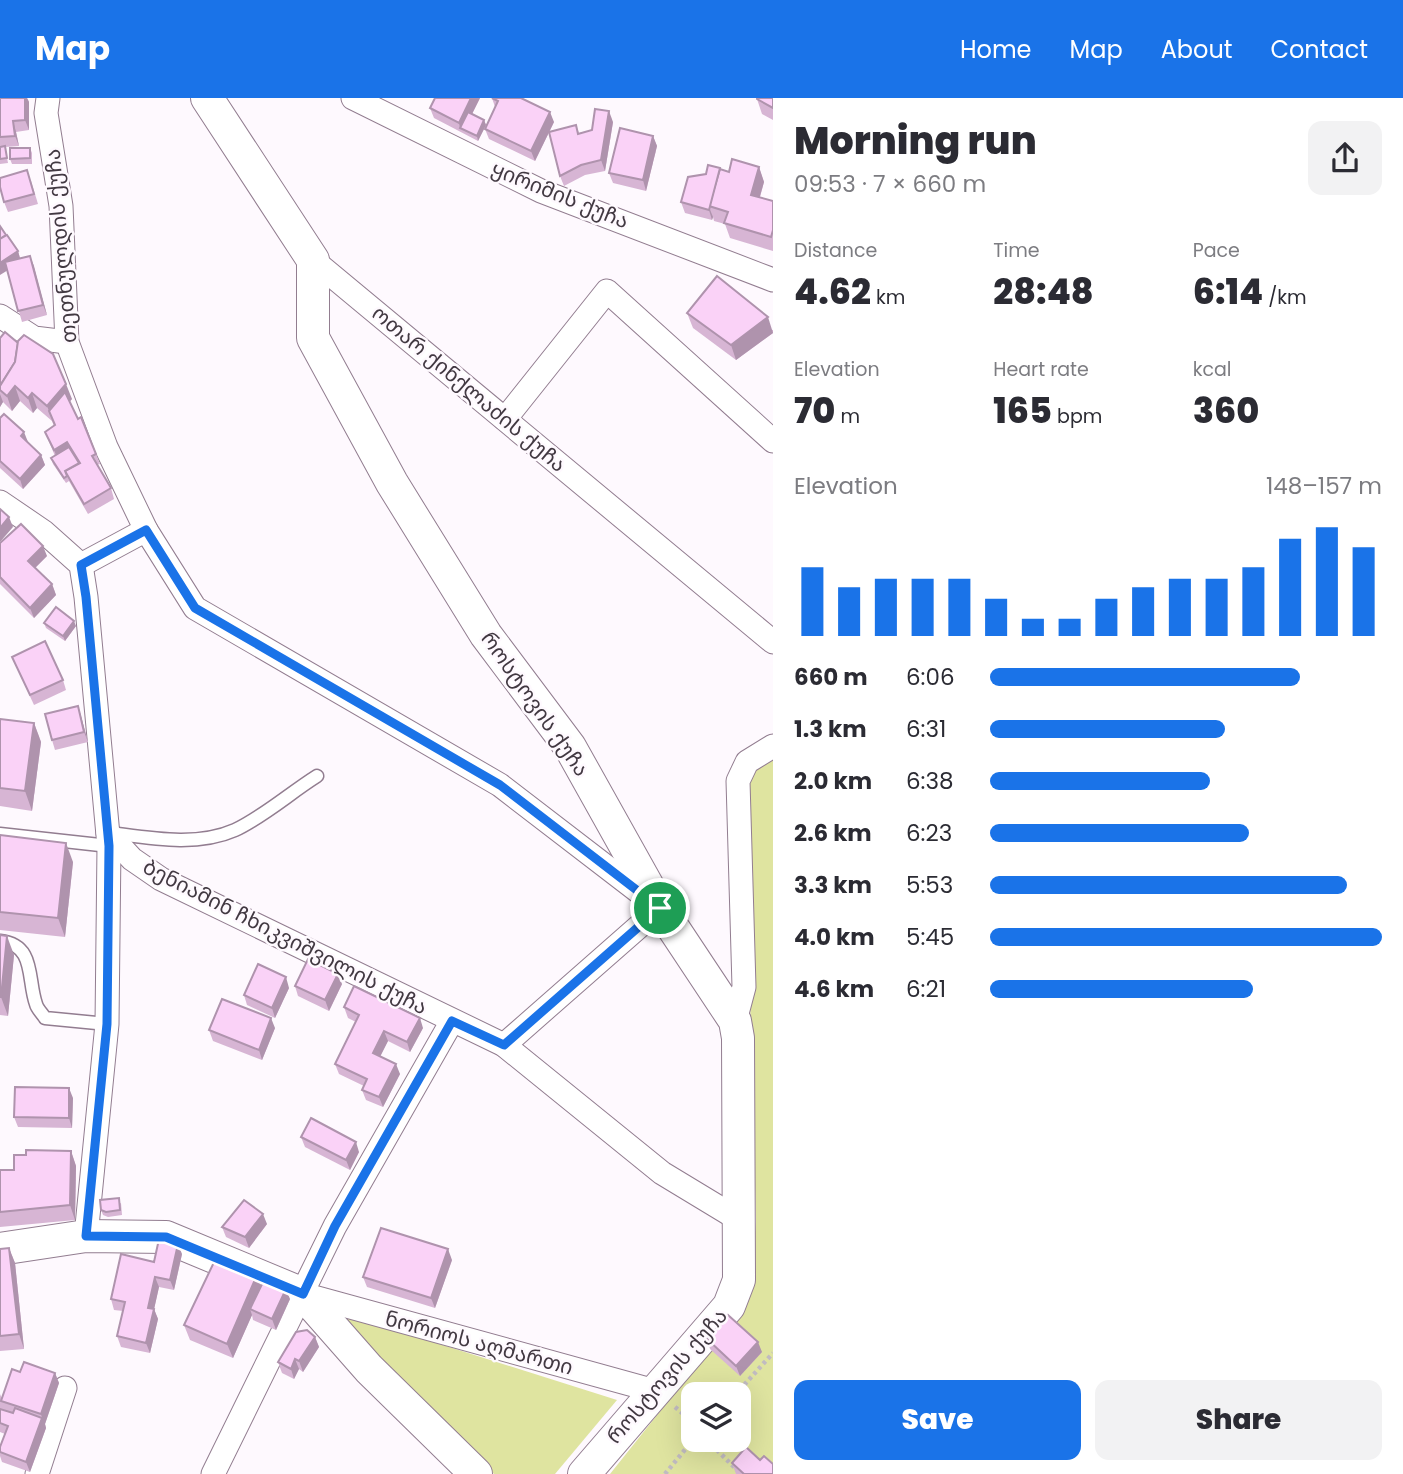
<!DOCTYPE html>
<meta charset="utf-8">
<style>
:root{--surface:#fff;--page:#f2f2f3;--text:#2b2b33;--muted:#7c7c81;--accent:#1a73e8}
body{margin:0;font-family:Poppins,"Noto Sans Georgian",sans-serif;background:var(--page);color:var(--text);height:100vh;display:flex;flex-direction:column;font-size:26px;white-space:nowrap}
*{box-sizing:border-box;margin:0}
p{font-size:23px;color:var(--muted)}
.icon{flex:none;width:38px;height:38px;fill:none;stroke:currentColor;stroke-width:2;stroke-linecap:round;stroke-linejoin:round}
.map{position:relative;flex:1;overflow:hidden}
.details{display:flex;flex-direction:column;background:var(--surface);width:630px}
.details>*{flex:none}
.fabs{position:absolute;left:681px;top:1284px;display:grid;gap:14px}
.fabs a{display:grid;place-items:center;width:70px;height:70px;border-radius:14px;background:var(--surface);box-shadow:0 7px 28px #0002;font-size:35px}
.pin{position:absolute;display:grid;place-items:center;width:60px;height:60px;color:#fff;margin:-30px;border:4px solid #fff;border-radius:50%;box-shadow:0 2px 7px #0007}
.round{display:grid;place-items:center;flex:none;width:74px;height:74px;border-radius:14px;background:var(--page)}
.overview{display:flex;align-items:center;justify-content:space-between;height:119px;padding:0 21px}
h1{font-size:38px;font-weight:800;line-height:52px}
.stats{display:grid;grid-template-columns:repeat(3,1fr);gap:10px;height:119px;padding:7px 21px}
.stats div{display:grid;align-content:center}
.stats b{font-size:35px;font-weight:800}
.stats small{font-size:19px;font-weight:400}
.stats p{font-size:19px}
.chart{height:196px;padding:14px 21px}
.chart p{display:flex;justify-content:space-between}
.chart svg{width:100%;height:126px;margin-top:7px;stroke:var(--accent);stroke-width:6}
.action{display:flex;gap:14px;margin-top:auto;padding:14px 21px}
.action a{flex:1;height:80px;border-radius:14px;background:var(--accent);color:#fff;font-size:28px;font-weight:800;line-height:80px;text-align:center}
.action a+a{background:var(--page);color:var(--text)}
ul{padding:0 21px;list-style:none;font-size:23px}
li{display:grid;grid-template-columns:112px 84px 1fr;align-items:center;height:52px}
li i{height:18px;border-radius:9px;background:var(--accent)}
header{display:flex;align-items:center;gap:42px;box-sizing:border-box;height:98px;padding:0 35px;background:var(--accent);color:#fff}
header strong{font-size:33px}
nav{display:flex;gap:38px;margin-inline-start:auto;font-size:24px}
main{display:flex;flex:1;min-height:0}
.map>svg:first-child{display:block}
</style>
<header>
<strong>Map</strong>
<nav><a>Home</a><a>Map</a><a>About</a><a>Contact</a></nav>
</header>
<main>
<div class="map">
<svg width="773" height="1376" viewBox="0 0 773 1376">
<rect width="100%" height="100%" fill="#fef9fe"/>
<!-- green -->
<g fill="#dfe4a0" fill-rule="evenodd">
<path d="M 773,661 L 773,1376 L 610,1376 L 749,1202 L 756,1124 L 744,679 ZM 693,1297 L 738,1297 L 738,1342 L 693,1342 Z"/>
<polygon points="332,1212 617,1302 555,1376 494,1376"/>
</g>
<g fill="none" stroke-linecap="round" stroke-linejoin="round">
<!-- lane casing -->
<g stroke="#927d90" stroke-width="15">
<g id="lane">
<path d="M 111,735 C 150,740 197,749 235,732 C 263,719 290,695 317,678"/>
<polyline points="0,736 109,748"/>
<path d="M 0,843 C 36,847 27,881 36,906 C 37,911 43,916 45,920 L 107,926"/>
</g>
</g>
<!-- street casing -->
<g stroke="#927d90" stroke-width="25">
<g id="street">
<polyline points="48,0 46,15 61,108 67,244 106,349 146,432 195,510 500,687 660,810 504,947"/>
<polyline points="353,0 541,93 773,182"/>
<polyline points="313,162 773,544"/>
<polyline points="0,218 34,240 67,244"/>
<polyline points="505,321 607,193 773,343"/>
<polyline points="0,404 44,434 81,467 86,499 109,748 107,926 86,1138"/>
<polyline points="81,467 146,432"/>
<polyline points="108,735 132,761 161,781 504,947 662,1075 738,1121"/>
<polyline points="735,923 744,889 738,683 747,664 773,648"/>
<polyline points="303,1196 655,1293"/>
<polyline points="37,1376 65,1290"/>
<polyline points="213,1376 335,1128 452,923"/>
</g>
</g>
<!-- secondary casing -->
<g stroke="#927d90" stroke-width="34">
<g id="secondary">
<polyline points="207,0 313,162 313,240 392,385 486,537 570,649 660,810 735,923 738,940 739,1182 729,1208 584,1376"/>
<polyline points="0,1151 86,1138 166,1139 303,1196 369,1271 476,1376"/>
</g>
</g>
<!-- path -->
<g stroke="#c1bbc1" stroke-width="4.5" stroke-dasharray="3.5 3.5" stroke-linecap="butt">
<polyline points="735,1297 773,1255"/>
<polyline points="675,1309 693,1324"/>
<polyline points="707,1342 736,1371"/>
<polyline points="665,1376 693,1342"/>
</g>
<!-- lane -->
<use href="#lane" stroke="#fff" stroke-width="12"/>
<!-- street -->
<use href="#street" stroke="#fff" stroke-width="23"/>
<!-- secondary -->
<use href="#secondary" stroke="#fff" stroke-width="32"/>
</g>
<!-- wall -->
<g fill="#d7b5d4">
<polygon points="0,0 27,0 29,4 29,32 16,34 19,48 5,49 8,65 0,66"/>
<polygon points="435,0 480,0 472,16 484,22 486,27 478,43 434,20 430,10"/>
<polygon points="492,0 554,24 535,63 489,41 485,31 495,9"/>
<polygon points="773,0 773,22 762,16 757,1"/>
<polygon points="613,24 605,73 585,77 564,88 560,78 576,27 579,35 592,32"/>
<polygon points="653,38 657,48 646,93 613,85 609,75"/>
<polygon points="30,50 32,55 32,66 12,66 10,61"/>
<polygon points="759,69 764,84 760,99 773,103 773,153 730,140 725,126 714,123 713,119 712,122 685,115 681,104 706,76 720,71 729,74"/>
<polygon points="31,83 38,106 8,114 4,104"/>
<polygon points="18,153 20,160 30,158 47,217 22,224 7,172"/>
<polygon points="687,215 773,232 773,235 736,262 693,230"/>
<polygon points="0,240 72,301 69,304 96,356 100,366 97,367 111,390 114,401 88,416 69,383 66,385 53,366 51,360 55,358 45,334 54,328 52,323 37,310 33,315 20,303 12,313 3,304 0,309"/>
<polygon points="0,320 41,357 45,367 23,391 0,370"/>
<polygon points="0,445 47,458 35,470 52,486 56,497 34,520 0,486"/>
<polygon points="44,525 76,528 65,543 46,530"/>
<polygon points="12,559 63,582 66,592 34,607"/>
<polygon points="78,608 88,644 55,652 52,642"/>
<polygon points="0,621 34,625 41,644 32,713 0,708"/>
<polygon points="0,737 73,764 65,839 0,832"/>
<polygon points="0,837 14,857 8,918 0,917"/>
<polygon points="342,886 329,913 298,898 295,888"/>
<polygon points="289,890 275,920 247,907 244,897"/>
<polygon points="344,909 423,930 410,954 388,943 380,958 400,976 383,1009 366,1002 362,992 364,988 339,976 335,966 356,924 348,920"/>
<polygon points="275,930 262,962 213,943 209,932"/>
<polygon points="73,1000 72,1030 18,1029 14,1019"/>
<polygon points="301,1039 359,1054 350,1072 305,1049"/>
<polygon points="71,1053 76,1068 75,1122 0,1129 0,1072 14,1072 26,1057"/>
<polygon points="121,1105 122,1117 108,1119 103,1117 101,1112"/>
<polygon points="267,1126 249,1150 226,1139 222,1129"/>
<polygon points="9,1150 15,1165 24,1251 0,1253 0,1151"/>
<polygon points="182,1156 174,1192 159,1189 154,1211 158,1221 150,1255 121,1249 117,1238 123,1213 114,1212 111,1201"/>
<polygon points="452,1162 435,1210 367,1189 363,1179"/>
<polygon points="261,1188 290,1201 276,1232 253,1222 252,1217 233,1260 190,1242 184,1227"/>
<polygon points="315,1239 319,1249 303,1274 299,1271 294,1281 282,1275 278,1264"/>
<polygon points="707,1241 762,1254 740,1278 710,1251"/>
<polygon points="20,1274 55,1275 59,1285 45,1326 46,1330 30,1374 2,1364 0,1358 0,1349 5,1336 0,1334 0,1296 2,1301"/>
<polygon points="732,1365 773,1376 736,1376"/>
</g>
<!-- shaded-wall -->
<g fill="#af93ad">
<polygon points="25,0 27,0 29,4 29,32 25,22"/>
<polygon points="471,0 480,0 464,32 460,30 459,25"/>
<polygon points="609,13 613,24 605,73 601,62"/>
<polygon points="550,14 554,24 535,63 531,53"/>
<polygon points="484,22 486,27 478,43 477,38"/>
<polygon points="13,23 16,34 19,48 15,38"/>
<polygon points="653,38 657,48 646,93 643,82"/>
<polygon points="759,69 764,84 756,112 751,97"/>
<polygon points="709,109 713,119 712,122 709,112"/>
<polygon points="18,153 21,164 0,177 0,165"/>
<polygon points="30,158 34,168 47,217 43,207"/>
<polygon points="768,219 773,235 736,262 731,247"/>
<polygon points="66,286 72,301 53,323 47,308"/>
<polygon points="15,288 20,303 12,313 7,298"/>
<polygon points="32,295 37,310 33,315 28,300"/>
<polygon points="0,296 3,304 0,309"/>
<polygon points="24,334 28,344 21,338"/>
<polygon points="67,344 71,354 58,362 54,352"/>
<polygon points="41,357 45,367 23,391 20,381"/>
<polygon points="9,419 13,429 0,444 0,430"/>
<polygon points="43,448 47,458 32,473 28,463"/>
<polygon points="52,486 56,497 34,520 30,510"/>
<polygon points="74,523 76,528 65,543 63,538"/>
<polygon points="78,608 81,618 88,644 84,634"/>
<polygon points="34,625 41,644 32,713 25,693"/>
<polygon points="66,745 73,764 65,839 58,820"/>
<polygon points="7,838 14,857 8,918 1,899"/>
<polygon points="338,876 342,886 329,913 325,902"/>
<polygon points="286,879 289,890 275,920 272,910"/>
<polygon points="271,920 275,930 262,962 259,952"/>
<polygon points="420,920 423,930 410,954 407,944"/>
<polygon points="384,933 388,943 377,965 373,955"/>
<polygon points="396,966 400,976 383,1009 379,999"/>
<polygon points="69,990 73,1000 72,1030 69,1020"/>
<polygon points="356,1044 359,1054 350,1072 346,1062"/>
<polygon points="71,1053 76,1068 75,1122 70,1107"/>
<polygon points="263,1116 267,1126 249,1150 245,1139"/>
<polygon points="178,1146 182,1156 174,1192 170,1182"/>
<polygon points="9,1150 15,1165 24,1251 19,1236"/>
<polygon points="448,1151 452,1162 435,1210 431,1200"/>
<polygon points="257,1177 263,1192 250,1211 252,1217 233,1260 227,1246"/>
<polygon points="155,1179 159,1189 153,1216 154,1211 158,1221 150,1255 146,1245 148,1210"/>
<polygon points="286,1191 290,1201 276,1232 272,1221"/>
<polygon points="315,1239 319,1249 303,1274 299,1263"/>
<polygon points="758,1244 762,1254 740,1278 736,1268"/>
<polygon points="295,1261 299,1271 294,1281 291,1271"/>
<polygon points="55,1275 59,1285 45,1326 46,1330 30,1374 26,1364 42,1320 41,1316"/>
</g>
<!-- building -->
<g fill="#fad2f7" stroke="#af93ad" stroke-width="2">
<polygon points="0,0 25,0 25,22 13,23 15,38 0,39"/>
<polygon points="435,0 471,0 459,25 430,10"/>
<polygon points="492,0 521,0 550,14 531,53 485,31 498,3"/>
<polygon points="757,0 773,0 773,10 757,1"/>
<polygon points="595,11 609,13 601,62 581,67 560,78 549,34 576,27 578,36 592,32"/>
<polygon points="468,14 484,22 477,38 460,30"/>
<polygon points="620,30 653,38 643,82 609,75"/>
<polygon points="5,48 7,60 0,61 0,49"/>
<polygon points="10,50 30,50 30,60 10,61"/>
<polygon points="732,61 759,69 751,97 773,103 773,132 771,139 724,125 728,114 709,108 720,71 729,74"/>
<polygon points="708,67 720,70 709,112 681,104 688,79 706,76"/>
<polygon points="27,72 34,96 4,104 0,89 0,80"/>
<polygon points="0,128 6,137 0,141"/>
<polygon points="7,137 18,153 0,165 0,141"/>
<polygon points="30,158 43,207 18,213 5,164"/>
<polygon points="717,178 768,219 731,247 687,215"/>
<polygon points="5,234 18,245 15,264 0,288 0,240"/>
<polygon points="24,237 53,256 66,286 47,308 32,295 28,300 15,288 7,298 0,292 0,288 15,264 18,243"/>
<polygon points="65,294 78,321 81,319 96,356 92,358 111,390 84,406 65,373 80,365 67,344 54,352 45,334 55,327 49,313"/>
<polygon points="4,316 24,334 21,338 41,357 20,381 0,363 0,320"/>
<polygon points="69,349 79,365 65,373 67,378 64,380 51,360"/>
<polygon points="0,411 9,419 0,430"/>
<polygon points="21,426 43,448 28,463 52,486 30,510 0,479 0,445"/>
<polygon points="56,509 74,523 63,538 44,525"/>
<polygon points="45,543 63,582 30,597 12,559"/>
<polygon points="78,608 84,634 52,642 45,616"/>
<polygon points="0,621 34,625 25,693 0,690"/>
<polygon points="0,737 66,745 58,820 0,814"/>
<polygon points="0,837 7,838 1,899 0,899"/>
<polygon points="308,861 338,876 325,902 295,888"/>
<polygon points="258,866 286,879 272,910 244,897"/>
<polygon points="354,888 420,920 407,944 384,933 373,955 396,966 379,999 362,992 367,981 335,966 359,917 344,909"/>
<polygon points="222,901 271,920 259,952 209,932"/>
<polygon points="15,989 69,990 69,1020 14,1019"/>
<polygon points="311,1020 356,1044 346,1062 301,1039"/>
<polygon points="26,1052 71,1053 70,1107 0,1114 0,1072 14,1072 14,1057 26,1057"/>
<polygon points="119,1100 120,1112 106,1114 101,1112 100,1102"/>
<polygon points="244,1102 263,1116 245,1139 222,1129"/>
<polygon points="381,1130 448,1151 431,1200 363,1179"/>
<polygon points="159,1141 178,1146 170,1182 155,1179 148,1210 154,1211 146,1245 117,1238 125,1204 111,1201 121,1156 154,1164"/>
<polygon points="9,1150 19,1236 0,1238 0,1151"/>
<polygon points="216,1160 257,1177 227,1246 184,1227"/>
<polygon points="264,1182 286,1191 272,1221 250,1211"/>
<polygon points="728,1217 758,1244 736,1268 707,1241"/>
<polygon points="307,1232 315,1239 299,1263 295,1261 291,1271 278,1264 296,1234"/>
<polygon points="24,1264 55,1275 41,1316 1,1303 12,1271 20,1274"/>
<polygon points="15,1310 42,1320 26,1364 0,1354 0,1349 8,1328 0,1325 0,1311 13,1315"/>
<polygon points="746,1349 760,1362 764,1358 773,1366 773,1376 744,1376 732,1365"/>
</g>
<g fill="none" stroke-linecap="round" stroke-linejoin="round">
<!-- route casing -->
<g stroke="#fff" stroke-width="14">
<polygon id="route" points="146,432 195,510 500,687 660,810 504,947 452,923 335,1128 303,1196 166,1139 86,1138 107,926 109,748 86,499 81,467"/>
</g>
<!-- route -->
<use href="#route" stroke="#1a73e8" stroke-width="9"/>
</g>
<g text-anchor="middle" stroke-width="5" stroke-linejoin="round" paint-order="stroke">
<!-- street labels -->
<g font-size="21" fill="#423942" stroke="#fef9fe">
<text transform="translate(560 97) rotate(22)" y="7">ყირიმის ქუჩა</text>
<text transform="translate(61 148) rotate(-95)" y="7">თეთნულდის ქუჩა</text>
<text transform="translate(469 291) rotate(40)" y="7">ოთარ ქინქლაძის ქუჩა</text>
<text transform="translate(535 606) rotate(55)" y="7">როსტოვის ქუჩა</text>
<text transform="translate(285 839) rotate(27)" y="7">ბენიამინ ჩხიკვიშვილის ქუჩა</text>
<text transform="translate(479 1245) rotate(15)" y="7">ნორიოს აღმართი</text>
<text transform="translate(667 1278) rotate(-49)" y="7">როსტოვის ქუჩა</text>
</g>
</g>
</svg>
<div class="fabs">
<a><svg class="icon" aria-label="layers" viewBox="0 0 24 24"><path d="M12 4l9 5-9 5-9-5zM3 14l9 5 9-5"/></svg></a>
</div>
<div class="pin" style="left:660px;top:810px;background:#1e9e55"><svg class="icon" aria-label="arrive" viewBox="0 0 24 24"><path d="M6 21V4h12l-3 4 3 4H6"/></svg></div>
</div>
<section class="details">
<div class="overview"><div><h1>Morning run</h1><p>09:53 · 7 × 660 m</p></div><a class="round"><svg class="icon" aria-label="share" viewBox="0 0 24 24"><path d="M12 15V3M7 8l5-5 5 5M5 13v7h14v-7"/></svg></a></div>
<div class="stats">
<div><p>Distance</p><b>4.62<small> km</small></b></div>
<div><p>Time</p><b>28:48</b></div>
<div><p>Pace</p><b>6:14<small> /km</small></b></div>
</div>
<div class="stats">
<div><p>Elevation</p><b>70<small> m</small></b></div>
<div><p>Heart rate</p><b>165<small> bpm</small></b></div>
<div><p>kcal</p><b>360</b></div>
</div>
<div class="chart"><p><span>Elevation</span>148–157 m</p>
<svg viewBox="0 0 160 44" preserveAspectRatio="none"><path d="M5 44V20M15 44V27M25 44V24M35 44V24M45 44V24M55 44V31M65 44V38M75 44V38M85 44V31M95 44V27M105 44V24M115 44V24M125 44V20M135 44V10M145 44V6M155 44V13"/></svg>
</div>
<ul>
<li><b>660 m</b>6:06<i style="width:79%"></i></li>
<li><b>1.3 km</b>6:31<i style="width:60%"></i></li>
<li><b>2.0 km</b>6:38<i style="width:56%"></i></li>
<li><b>2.6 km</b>6:23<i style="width:66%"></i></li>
<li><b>3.3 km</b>5:53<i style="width:91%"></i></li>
<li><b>4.0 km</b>5:45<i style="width:100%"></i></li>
<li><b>4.6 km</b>6:21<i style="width:67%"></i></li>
</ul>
<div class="action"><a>Save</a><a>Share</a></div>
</section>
</main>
